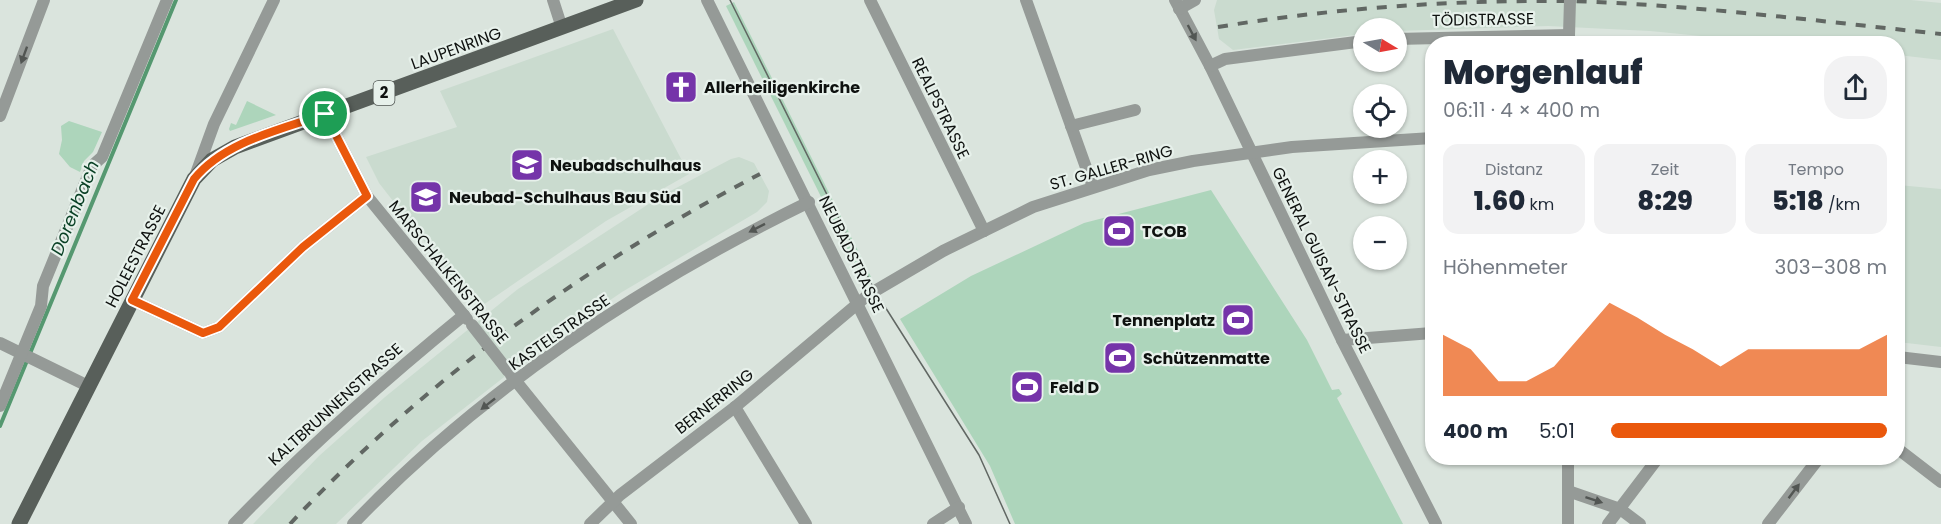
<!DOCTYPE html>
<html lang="de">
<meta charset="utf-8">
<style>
:root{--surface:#fff;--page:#f2f2f3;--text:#1f2937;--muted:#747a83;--accent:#ea580c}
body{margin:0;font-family:Poppins,sans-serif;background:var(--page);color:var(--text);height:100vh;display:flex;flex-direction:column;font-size:22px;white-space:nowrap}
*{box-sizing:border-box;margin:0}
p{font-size:20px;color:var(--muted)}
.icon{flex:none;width:33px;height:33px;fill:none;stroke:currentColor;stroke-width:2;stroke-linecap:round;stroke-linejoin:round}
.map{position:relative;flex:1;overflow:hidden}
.panel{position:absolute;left:1425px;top:36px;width:480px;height:429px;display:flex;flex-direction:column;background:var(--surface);border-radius:24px;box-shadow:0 2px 4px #0004}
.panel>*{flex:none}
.needle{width:39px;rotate:100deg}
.fabs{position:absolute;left:1353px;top:18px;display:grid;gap:12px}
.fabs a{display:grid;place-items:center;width:54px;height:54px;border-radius:50%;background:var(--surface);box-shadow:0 2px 4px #0004;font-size:30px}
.pin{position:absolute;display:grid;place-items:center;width:51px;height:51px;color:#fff;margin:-26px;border:3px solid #fff;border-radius:50%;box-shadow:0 2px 6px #0007}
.round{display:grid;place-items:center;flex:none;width:63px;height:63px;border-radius:24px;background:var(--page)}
.summary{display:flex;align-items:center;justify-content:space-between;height:102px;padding:0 18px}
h1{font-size:33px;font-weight:800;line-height:45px}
.stats{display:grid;grid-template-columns:repeat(3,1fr);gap:9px;height:102px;padding:6px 18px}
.stats div{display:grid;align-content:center;border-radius:15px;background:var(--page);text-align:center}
.stats b{font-size:26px;font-weight:800}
.stats small{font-size:16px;font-weight:400}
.stats p{font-size:16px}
.chart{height:168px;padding:12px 18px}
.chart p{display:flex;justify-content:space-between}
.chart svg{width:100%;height:108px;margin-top:6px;fill:var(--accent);opacity:.7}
ul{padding:0 18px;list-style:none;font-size:20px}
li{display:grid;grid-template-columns:96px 72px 1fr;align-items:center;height:45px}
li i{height:15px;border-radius:8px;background:var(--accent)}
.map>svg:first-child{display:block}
</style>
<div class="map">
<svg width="1941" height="524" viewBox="0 0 1941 524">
<rect width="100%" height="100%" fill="#dae4dd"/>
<!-- built -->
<g fill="#cadbcf">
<polygon points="1217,0 1911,0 1941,3 1941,60 1898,55 1898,44 1783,44 1650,31 1548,26 1397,31 1396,28 1364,28 1363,34 1233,50 1219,39 1214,10"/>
<polygon points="613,29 689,174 606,221 477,309 379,183 366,157 457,127 440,91"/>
<polygon points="739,157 754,163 769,191 767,202 757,212 622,292 553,339 422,441 336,524 253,524 319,456 385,397 518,289 661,196 731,159"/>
<polygon points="1898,185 1941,189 1941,347 1898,342"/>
</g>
<!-- green -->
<g fill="#add5bb">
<polygon points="734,2 871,277 863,281 726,6"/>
<polygon points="247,101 276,115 230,131 229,129 231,123 236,125"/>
<polygon points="69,121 102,132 93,152 84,161 80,172 70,167 59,154 62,140 61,126"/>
<polygon points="1211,190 1307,340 1332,390 1339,389 1342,394 1337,398 1403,524 1015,524 990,466 900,319 971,276 1084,223"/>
</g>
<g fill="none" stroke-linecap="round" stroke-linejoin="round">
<!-- stream -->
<polyline stroke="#559870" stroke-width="4" points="0,426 176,0"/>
<!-- minor -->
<g stroke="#959a97" stroke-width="12">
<polyline points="553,0 562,28"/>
<polyline points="707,0 966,524"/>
<polyline points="870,0 984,231"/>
<polyline points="1026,0 1093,187"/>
<polyline points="1175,0 1210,66 1342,340 1436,524"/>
<polyline points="1179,9 1195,0"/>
<polyline points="1396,39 1569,35 1569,44"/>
<polyline points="1210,66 1225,59 1364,41"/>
<polyline points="325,114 367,196 467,319"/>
<polyline points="0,116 44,0"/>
<polyline points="1071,126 1135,110"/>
<polyline points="194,179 214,124 274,0"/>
<polyline points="132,300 203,333 219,327 303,247 367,196"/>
<polyline points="1342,340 1432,333"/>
<polyline points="0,343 88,386"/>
<polyline points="1898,357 1941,362"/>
<polyline points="511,375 631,524"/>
<polyline points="0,406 41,306 43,286 92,166 102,157 167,0"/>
<polyline points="735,407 806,524"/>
<polyline points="1898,449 1941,482"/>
<polyline points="1568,491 1620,509 1640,524"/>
<path d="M 234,524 C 306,449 383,381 464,315"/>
<path d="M 353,524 C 481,390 643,283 809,202"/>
<polyline points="590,524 620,495 735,407 868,295 943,251 1033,207 1149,170 1193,161 1292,147 1432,138"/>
<polyline points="933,524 959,507"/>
<polyline points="1568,524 1568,458"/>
<polyline points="1608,524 1658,458"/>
<polyline points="1768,524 1819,458"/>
</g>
<!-- major -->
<polyline stroke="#585f5a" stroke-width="15" points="19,524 194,179 212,160 235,147 636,0"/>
<!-- tram -->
<polyline stroke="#616763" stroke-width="1.5" points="730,0 875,291 979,455 1010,524"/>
<!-- rail -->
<g stroke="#616763" stroke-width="4" stroke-dasharray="10 10" stroke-linecap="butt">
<path d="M 1218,27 C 1334,8 1452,0 1570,1 C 1694,5 1818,21 1941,34"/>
<path d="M 290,524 C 425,380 585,265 760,174"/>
</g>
<!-- minor-bridge -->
<g stroke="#959a97" stroke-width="12">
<polyline points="1569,35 1570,0"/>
<polyline points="472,325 508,371"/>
</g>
</g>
<!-- one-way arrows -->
<defs><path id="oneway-solid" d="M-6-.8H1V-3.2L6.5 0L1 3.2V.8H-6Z" transform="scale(1.5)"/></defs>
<g fill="#525653">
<use href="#oneway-solid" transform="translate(1192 33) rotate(62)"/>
<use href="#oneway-solid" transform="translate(24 55) rotate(110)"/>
<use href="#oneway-solid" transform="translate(757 228) rotate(153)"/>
<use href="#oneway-solid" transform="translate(488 404) rotate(142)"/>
<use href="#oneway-solid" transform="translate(1794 491) rotate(-53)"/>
<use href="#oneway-solid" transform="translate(1594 500) rotate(18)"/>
</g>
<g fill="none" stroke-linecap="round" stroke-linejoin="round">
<!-- route casing -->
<g stroke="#fff" stroke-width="12">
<path id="route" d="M 325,114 L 367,196 L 303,247 L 219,327 L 203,333 L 132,300 L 194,179 C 225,141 280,130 325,114 Z"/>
</g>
<!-- route -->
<use href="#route" stroke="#ea580c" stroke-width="8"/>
</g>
<!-- icons -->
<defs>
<g id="church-square" transform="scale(1.725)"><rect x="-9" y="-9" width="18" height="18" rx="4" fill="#7534a9" stroke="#e7f1eb"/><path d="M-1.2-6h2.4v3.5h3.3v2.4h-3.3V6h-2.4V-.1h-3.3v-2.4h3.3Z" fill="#fff"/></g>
<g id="school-square" transform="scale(1.725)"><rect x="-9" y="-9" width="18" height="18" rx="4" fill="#7534a9" stroke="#e7f1eb"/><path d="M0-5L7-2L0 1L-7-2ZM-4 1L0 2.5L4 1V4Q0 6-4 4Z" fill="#fff"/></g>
<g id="stadium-square" transform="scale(1.725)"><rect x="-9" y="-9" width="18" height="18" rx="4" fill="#7534a9" stroke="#e7f1eb"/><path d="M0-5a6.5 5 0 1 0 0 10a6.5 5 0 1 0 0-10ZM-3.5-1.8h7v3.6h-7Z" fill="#fff"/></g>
</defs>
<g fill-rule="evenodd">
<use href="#church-square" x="681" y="87"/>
<use href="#school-square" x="527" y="165"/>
<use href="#school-square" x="426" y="197"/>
<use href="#stadium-square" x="1119" y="231"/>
<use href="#stadium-square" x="1238" y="320"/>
<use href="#stadium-square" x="1120" y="358"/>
<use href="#stadium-square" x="1027" y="387"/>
</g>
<g text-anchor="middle" stroke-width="4.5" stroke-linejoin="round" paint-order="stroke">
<!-- shield labels -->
<rect fill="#e7f1eb" stroke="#4f5451" stroke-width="1.5" x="373.5" y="81" width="21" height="24" rx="4.5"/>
<g font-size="15" font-weight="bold" fill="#0e110f">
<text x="384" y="98">2</text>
</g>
<!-- street labels -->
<g font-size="16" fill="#0e110f" stroke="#e7f1eb">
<text transform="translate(1483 19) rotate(-1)" y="6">TÖDISTRASSE</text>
<text transform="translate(456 48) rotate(-20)" y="6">LAUPENRING</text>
<text transform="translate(941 108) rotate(64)" y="6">REALPSTRASSE</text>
<text transform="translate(1111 167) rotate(-16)" y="6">ST. GALLER-RING</text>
<text transform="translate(852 254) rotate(64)" y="6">NEUBADSTRASSE</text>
<text transform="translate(135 256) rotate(-63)" y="6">HOLEESTRASSE</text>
<text transform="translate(1322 260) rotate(64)" y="6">GENERAL GUISAN-STRASSE</text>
<text transform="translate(449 272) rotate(51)" y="6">MARSCHALKENSTRASSE</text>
<text transform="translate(559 332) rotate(-35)" y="6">KASTELSTRASSE</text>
<text transform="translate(714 401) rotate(-38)" y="6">BERNERRING</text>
<text transform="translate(335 404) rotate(-42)" y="6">KALTBRUNNENSTRASSE</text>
</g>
<!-- poi labels -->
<g font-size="16" font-weight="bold" fill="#0e110f" stroke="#e7f1eb" text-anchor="start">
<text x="704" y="93">Allerheiligenkirche</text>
<text x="550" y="171">Neubadschulhaus</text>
<text x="449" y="203">Neubad-Schulhaus Bau Süd</text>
<text x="1142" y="237">TCOB</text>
<text x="1215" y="326" text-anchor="end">Tennenplatz</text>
<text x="1143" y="364">Schützenmatte</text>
<text x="1050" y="393">Feld D</text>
</g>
<!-- water labels -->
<g font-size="18" font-style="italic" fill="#083f24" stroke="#e7f1eb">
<text transform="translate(75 208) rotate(-68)" y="6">Dorenbach</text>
</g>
</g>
</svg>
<div class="fabs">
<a><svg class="needle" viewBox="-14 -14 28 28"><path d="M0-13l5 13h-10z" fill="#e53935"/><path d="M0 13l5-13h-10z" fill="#747a83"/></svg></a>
<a><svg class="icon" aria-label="locate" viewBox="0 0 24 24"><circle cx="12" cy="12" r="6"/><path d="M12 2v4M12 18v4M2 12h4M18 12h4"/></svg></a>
<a>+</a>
<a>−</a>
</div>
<div class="pin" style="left:325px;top:114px;background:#1e9e55"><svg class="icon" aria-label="arrive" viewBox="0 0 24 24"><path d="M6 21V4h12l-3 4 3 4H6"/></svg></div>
<section class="panel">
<div class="summary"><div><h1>Morgenlauf</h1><p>06:11 · 4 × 400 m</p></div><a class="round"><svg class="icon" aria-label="share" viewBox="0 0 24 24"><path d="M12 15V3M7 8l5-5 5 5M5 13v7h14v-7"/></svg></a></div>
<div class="stats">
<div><p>Distanz</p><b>1.60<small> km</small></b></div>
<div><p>Zeit</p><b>8:29</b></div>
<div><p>Tempo</p><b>5:18<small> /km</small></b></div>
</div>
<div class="chart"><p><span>Höhenmeter</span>303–308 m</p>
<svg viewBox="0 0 160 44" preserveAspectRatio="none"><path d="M0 44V19L10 25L20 38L30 38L40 32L50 19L60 6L70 12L80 19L90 25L100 32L110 25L120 25L130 25L140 25L150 25L160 19V44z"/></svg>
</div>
<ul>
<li><b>400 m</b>5:01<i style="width:100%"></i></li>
</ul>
</section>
</div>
